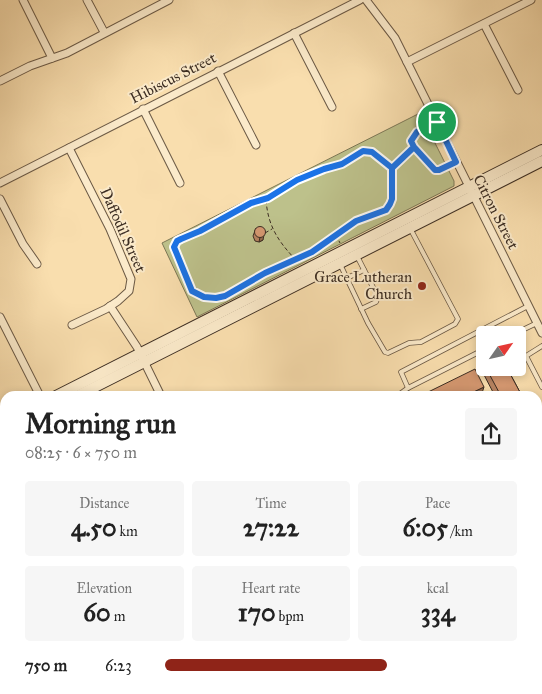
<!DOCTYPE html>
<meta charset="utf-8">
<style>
:root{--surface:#fff;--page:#f6f6f6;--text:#222;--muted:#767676;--accent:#8f2418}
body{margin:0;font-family:"IM FELL Great Primer",serif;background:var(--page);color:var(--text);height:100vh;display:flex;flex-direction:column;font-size:19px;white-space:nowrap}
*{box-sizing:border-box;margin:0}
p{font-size:16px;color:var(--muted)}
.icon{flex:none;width:28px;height:28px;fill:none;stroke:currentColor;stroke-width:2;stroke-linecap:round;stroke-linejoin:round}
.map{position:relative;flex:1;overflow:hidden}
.side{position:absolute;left:0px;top:391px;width:542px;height:304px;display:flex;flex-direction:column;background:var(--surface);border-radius:15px 15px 0 0;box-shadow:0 2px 8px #0003}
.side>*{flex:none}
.needle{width:32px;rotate:56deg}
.fabs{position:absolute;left:476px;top:326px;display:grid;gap:10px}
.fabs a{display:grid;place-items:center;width:50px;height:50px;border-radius:5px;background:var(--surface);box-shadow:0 2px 8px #0003;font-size:25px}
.pin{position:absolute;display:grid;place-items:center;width:42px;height:42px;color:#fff;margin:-21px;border:2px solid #fff;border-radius:50%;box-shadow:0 1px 5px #0007}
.round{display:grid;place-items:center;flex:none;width:52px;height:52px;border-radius:5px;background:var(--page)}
.headline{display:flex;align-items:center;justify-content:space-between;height:85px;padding:0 25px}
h1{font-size:28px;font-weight:800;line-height:38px}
.metrics{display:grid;grid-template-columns:repeat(3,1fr);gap:8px;height:85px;padding:5px 25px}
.metrics div{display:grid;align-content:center;border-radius:5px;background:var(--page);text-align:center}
.metrics b{font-size:25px;font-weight:800}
.metrics small{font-size:14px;font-weight:400}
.metrics p{font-size:14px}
ul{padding:0 25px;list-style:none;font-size:16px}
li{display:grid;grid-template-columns:80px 60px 1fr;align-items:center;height:38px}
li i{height:12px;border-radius:6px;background:var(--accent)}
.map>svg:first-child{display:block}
</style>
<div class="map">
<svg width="542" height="694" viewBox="0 0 542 694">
<rect width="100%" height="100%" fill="#f9deae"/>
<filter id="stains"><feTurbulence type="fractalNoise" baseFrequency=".004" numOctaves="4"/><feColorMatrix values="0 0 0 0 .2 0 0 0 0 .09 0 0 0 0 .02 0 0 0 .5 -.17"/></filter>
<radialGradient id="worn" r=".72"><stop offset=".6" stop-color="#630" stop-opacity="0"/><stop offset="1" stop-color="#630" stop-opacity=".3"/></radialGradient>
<!-- green -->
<polygon fill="#bdc18b" stroke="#7c7756" points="420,113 454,181 454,186 197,317 162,243"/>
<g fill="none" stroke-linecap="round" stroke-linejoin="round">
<!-- lane casing -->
<g stroke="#6b5945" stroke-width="5.5">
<g id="lane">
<path d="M 437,122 C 426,128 413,131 411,144 L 435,170 L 439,171 L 457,162"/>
<polyline points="357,256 378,297 376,302 361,309"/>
<polyline points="340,264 368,323 385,352 388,353 409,343 421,342 455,324 458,319 410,228"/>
<polyline points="347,278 364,270"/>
<polyline points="512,335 537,323"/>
<polyline points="542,346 526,356 542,387"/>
<polyline points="485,349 408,388 401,372 528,306"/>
<polyline points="397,396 408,388"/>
<polyline points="0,490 5,488"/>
<polyline points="0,572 5,582"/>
</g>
</g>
<!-- street casing -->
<g stroke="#6b5945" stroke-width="9">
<g id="street">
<polyline points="23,0 52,58"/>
<polyline points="87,0 104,32"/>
<polyline points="366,0 395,38 407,62 542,333"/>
<polyline points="484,24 518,90"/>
<polyline points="294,33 332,107"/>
<polyline points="407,62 531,0"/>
<polyline points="218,71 256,145"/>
<polyline points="0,81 30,66 67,53 169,0"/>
<polyline points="143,109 180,183"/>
<polyline points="69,148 110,229 131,279 129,291 118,301 106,309 72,325"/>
<polyline points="0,183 360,0"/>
<polyline points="0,199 23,244 37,264"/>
<polyline points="110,306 137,347 161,396"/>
<polyline points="0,317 40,396"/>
<polyline points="0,598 5,595"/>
<polyline points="225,690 227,694"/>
<polyline points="488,690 490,694"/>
<polyline points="166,694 174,690"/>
<polyline points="434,694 439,690"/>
</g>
</g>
<!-- secondary casing -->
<g stroke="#3c2d22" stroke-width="12">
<g id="secondary">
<polyline points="56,396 542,150"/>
<polyline points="77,396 542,161"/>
<polyline points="0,425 5,422"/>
<polyline points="0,435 5,433"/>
</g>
</g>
<!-- primary casing -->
<g stroke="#3c2d22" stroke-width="13">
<polyline id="primary" points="0,688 3,694"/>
</g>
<!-- path -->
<g stroke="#3c2d22" stroke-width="1" stroke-dasharray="4 2.5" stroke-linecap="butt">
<polyline points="392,168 372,152 363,151 342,164 324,169 297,180 268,198 251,203 200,231 181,239 177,241 174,247 192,291 203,297 216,298 225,296 265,273 312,252 355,221 386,210 391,204 392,199 392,168 410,151"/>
<path d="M 266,200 C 268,226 278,241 295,259"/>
<polyline points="265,233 272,229"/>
<polyline points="336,235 340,243"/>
</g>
<!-- lane -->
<use href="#lane" stroke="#fbeaca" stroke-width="4"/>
<!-- street -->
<use href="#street" stroke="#fbeaca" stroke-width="7"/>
<!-- secondary -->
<use href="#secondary" stroke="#fbeaca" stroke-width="10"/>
<!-- primary -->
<use href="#primary" stroke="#ecbf77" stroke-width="11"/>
</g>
<!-- wall -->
<g fill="#b68260" stroke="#3c2d22">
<polygon points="256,228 263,240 259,242 255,241 253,236"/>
<polygon points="485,363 485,368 507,368 522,396 495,396 482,371"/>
</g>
<!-- shaded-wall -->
<g fill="#946a4e" stroke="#3c2d22">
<polygon points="264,235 263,240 259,242 260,237"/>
<polygon points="484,387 482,393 476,396 465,396"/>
<polygon points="542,441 542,446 538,448 538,443"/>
<polygon points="542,480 542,485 538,488 538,482"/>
</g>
<!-- building -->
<g fill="#d49770" stroke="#3c2d22">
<circle cx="260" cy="232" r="5.5"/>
<polygon points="486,368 507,368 522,396 501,396"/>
<polygon points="475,369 484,387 465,396 420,396"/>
<polygon points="542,415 542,441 538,443 538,424 540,422 538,417"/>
<polygon points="542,461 542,480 538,482 538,463"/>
</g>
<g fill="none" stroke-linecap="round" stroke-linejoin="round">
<!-- route casing -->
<g stroke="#fff" stroke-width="10">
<polyline id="route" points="437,122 417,132 411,141 414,147 392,168 392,199 390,204 386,210 356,221 312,252 265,273 225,296 216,298 204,297 192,291 174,247 177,241 181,239 200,231 251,203 268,198 297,180 324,169 342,164 363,151 372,152 392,168 414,147 435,170 439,170 456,162 437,122"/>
</g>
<!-- route -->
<use href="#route" stroke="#1a73e8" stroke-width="6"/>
</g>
<!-- markers -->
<circle fill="#8f2418" stroke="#fbeaca" stroke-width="2" cx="422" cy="286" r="5"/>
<g text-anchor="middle" stroke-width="4" stroke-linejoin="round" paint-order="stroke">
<!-- street labels -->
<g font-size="15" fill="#3c2d22" stroke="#fbeaca">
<text transform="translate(173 78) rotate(-27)" y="5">Hibiscus Street</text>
<text transform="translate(496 212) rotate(63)" y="5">Citron Street</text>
<text transform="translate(123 230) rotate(66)" y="5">Daffodil Street</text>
</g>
<!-- poi labels -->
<g font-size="15" fill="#3c2d22" stroke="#fbeaca" text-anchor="end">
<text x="412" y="282">Grace Lutheran<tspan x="412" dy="17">Church</tspan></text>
</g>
</g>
<rect width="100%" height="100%" filter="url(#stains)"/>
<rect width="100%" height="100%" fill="url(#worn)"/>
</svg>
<div class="fabs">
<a><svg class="needle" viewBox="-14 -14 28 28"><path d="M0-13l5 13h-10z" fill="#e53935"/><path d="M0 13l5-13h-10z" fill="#767676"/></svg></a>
</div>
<div class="pin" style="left:437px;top:122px;background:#1e9e55"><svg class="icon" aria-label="arrive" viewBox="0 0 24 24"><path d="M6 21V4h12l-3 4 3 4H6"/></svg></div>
<section class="side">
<div class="headline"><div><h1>Morning run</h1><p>08:25 · 6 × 750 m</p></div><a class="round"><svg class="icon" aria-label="share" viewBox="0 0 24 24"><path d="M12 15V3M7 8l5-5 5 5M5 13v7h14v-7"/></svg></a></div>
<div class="metrics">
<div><p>Distance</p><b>4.50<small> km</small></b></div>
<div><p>Time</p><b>27:22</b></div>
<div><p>Pace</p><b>6:05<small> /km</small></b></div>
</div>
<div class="metrics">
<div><p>Elevation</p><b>60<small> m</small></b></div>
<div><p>Heart rate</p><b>170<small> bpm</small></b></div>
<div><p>kcal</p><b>334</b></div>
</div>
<ul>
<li><b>750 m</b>6:23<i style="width:63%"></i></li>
</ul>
</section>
</div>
